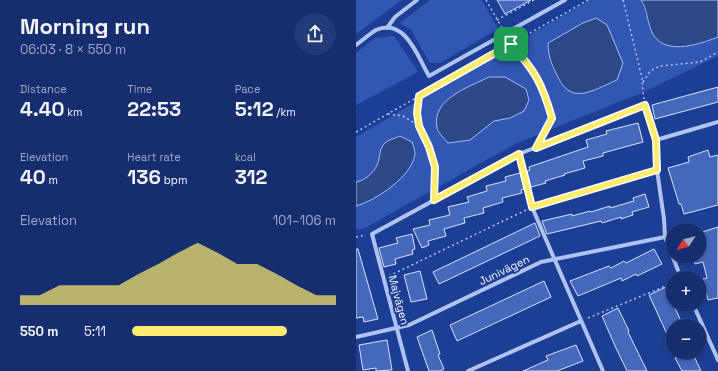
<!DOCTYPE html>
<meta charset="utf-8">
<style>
:root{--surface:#162e70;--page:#233a78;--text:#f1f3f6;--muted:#9ea8c3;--line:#354a83;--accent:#feec6e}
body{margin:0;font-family:"Space Grotesk",sans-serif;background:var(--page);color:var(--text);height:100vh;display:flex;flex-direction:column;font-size:15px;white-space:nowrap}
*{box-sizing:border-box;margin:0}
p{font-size:13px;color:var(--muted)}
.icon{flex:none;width:22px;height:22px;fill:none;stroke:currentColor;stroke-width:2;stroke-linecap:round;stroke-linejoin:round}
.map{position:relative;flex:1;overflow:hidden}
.details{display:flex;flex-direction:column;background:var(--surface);width:356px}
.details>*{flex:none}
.needle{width:26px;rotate:234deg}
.controls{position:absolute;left:310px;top:223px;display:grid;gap:8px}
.controls a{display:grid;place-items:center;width:40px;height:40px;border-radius:50%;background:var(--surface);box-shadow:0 2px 6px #0003,0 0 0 1px var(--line);font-size:20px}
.pin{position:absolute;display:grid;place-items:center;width:34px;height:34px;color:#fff;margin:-17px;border-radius:8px;box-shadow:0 2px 6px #0006}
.round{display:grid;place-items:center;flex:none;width:42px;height:42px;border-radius:21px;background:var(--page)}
.overview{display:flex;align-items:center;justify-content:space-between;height:68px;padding:0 20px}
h1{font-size:22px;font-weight:700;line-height:30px}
.metrics{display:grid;grid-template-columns:repeat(3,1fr);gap:6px;height:68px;padding:4px 20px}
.metrics div{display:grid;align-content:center}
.metrics b{font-size:20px;font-weight:700}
.metrics small{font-size:11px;font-weight:400}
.metrics p{font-size:11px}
.chart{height:112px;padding:8px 20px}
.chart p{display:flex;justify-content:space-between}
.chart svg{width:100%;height:72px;margin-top:4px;fill:var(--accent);opacity:.7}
ul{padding:0 20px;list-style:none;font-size:13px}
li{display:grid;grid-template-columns:64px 48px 1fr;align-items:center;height:30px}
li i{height:10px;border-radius:5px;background:var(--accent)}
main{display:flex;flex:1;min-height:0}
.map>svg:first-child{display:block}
</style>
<main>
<section class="details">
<div class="overview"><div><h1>Morning run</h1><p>06:03 · 8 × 550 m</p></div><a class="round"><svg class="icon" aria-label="share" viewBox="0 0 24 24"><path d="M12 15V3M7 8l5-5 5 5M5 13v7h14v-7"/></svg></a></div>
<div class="metrics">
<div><p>Distance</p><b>4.40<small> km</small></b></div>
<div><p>Time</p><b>22:53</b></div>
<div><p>Pace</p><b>5:12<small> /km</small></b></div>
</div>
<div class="metrics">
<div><p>Elevation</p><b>40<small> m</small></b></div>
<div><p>Heart rate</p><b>136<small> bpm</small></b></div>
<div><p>kcal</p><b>312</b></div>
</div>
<div class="chart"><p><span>Elevation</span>101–106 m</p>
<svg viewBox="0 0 160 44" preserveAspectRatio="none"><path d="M0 44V38L10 38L20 32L30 32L40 32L50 32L60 25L70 19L80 12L90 6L100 12L110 19L120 19L130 25L140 32L150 38L160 38V44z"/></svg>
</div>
<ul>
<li><b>550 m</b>5:11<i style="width:76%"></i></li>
</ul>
</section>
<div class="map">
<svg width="362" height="371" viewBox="0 0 362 371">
<rect width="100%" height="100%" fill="#1d3e95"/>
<!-- green -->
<g fill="#3157b3">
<polygon points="0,0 46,0 0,34"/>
<polygon points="74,0 126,0 142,29 84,63 74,63 55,30 44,23"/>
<polygon points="233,0 285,0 295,30 320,46 343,44 362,37 362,56 290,91 159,144 9,228 0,230 0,137"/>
<polygon points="38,36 62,72 0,105 0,53 19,38"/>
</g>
<!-- water -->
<g fill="#2e4788" stroke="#a3bbf1">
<path d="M 285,0 L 362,0 L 362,37 C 342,45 305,57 295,30 C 291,20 291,9 285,0 Z"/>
<path d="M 240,18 L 251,25 L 267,63 L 261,80 C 235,91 214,107 200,73 C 195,63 192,55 192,43 L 227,23 Z"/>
<path d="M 133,77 L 149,77 L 170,89 L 173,100 L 168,111 L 154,118 L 138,121 L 114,140 L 92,143 C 89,139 82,133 81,128 C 75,99 113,87 133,77 Z"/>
<path d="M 44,136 L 56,142 C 57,145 59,150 59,154 C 56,177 20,200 0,206 L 0,182 C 11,180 21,170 23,159 C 24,155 24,150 26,147 C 29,140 38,139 44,136 Z"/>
</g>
<!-- building -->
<g fill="#4568bc" stroke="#d6e1fb">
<polygon points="141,0 175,0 149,14"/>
<polygon points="362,87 362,102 299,119 296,105"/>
<polygon points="282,123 287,142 247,153 247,156 227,161 229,168 208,174 209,175 189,181 190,183 175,187 171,171 174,170 173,167 232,147 230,140 251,134 250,131"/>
<polygon points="352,150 354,157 362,155 362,205 328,214 325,204 323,204 312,168 333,162 332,157"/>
<polygon points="164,173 168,189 165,190 166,193 146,198 147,202 127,208 128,213 108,218 109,223 88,229 90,236 72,241 73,245 66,248 57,229 74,225 73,220 94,215 92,207 113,202 111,197 131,191 130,186 150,181 149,177"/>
<polygon points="289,194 293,207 276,212 277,215 265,219 265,217 246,223 245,221 191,234 186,221 216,214 216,216 234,211 235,212 254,206 254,208 278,201 277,198"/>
<polygon points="179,223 184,236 83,284 77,272"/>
<polygon points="362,227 362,298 352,300 347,279 351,278 347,262 339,264 336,256 343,256 343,233"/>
<polygon points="56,234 59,249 56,250 57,254 39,259 40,264 28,267 23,248 42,243 40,238"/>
<polygon points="0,249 2,249 22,319 8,322 7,317 0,318"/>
<polygon points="298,249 306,264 281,276 280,274 266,281 265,278 222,296 214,281 253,266 255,268 268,261 270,263"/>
<polygon points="64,271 71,299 55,302 48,275"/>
<polygon points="188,281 195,297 101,341 94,325"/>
<polygon points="310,287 327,326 317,326 317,347 293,295"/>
<polygon points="262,308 273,331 272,332 291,371 271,371 259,346 246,316"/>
<polygon points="76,330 84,354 82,355 88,369 84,371 73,371 61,337"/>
<polygon points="31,340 36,370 20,371 20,368 7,370 3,345"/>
<polygon points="220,345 227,361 201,371 167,371 192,360 190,356"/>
<polygon points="331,352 336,352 345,371 326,371 319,358"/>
</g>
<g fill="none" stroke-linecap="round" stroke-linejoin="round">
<!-- path -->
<g stroke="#b0c2ef" stroke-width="1.5" stroke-dasharray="2 3" stroke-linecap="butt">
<polyline points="130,0 146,28"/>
<polyline points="267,0 287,82 286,84 288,99"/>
<polyline points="141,20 178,0"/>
<polyline points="152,40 175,66 188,91 196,118 186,137"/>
<polyline points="287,82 294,71 304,66 344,62 362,52"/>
<polyline points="63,96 61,113 63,126 73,147 79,167 78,193"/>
<polyline points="32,114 47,116 63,126"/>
<polyline points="0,132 232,0"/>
<polyline points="183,205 294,172"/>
<polyline points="0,237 10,235"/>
<polyline points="33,276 170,210"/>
<polyline points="232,318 317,283"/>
</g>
<!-- minor -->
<g stroke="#b0c2ef" stroke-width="4">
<polyline points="31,28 39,17 61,0"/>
<path d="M 0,45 C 6,41 13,34 20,30 C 49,17 62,57 73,76 L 209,0"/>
<polyline points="300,140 362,122"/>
<polyline points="163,154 176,207 188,235 247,371"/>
<polyline points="337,304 362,360"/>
<polyline points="0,337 53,325 185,262 309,237"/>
<polyline points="52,371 16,234 163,154 289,105 300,140 301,170 308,219 309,237 325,278"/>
<polyline points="112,371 225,321"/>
</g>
</g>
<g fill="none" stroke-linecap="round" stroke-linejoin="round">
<!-- route casing -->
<g stroke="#fff" stroke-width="8">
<path id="route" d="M 155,44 C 179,71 186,83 196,118 L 180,148 L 289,105 L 300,140 L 301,170 L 176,207 L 163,154 L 78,200 L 79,167 L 73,147 L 63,126 L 61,113 L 63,96 Z"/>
</g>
<!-- route -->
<use href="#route" stroke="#feec6e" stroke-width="5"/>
</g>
<g text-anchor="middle" stroke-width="4" stroke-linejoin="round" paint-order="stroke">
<!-- street labels -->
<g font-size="11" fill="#fff" stroke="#1d3e95">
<text transform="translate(148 270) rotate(-26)" y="4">Junivägen</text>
<text transform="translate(43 300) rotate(75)" y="4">Majvägen</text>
</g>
</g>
</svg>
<div class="controls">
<a><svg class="needle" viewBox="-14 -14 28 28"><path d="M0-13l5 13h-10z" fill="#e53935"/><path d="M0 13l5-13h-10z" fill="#9ea8c3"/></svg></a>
<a>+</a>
<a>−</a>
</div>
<div class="pin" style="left:155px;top:44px;background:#1e9e55"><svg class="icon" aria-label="arrive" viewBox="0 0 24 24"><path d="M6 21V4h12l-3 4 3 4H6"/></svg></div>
</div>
</main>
